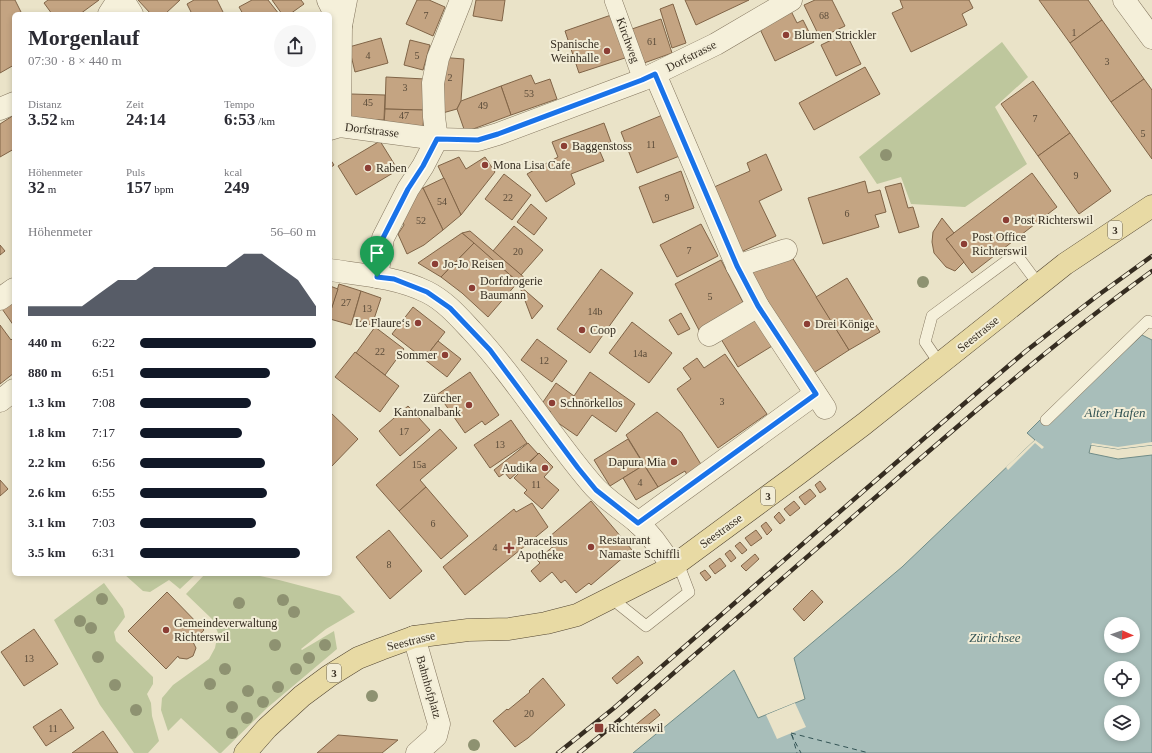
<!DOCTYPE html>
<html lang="de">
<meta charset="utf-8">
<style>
:root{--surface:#fff;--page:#f7f7f7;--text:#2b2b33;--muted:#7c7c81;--accent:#111827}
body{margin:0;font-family:Georgia,serif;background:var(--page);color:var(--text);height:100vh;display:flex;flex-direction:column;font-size:15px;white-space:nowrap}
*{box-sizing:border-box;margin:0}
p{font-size:13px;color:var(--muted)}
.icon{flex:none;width:22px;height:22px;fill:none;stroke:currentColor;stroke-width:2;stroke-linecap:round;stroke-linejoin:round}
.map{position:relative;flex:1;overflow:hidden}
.side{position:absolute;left:12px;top:12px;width:320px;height:564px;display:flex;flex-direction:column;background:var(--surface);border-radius:6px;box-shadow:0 2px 6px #0003}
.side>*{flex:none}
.needle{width:26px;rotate:92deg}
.controls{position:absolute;left:1104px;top:617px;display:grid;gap:8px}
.controls a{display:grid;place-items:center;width:36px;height:36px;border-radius:50%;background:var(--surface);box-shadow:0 2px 6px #0003;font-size:20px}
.pin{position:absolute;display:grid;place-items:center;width:34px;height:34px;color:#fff;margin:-41px -17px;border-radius:50% 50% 50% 0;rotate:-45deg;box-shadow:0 0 4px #0007}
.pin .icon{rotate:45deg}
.round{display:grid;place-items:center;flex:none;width:42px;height:42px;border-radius:21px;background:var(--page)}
.summary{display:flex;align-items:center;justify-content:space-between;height:68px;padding:0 16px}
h1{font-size:22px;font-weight:800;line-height:30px}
.stats{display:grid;grid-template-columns:repeat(3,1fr);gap:6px;height:68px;padding:4px 16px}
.stats div{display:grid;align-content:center}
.stats b{font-size:17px;font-weight:800}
.stats small{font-size:11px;font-weight:400}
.stats p{font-size:11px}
.chart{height:112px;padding:8px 16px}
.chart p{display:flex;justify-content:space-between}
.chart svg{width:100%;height:72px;margin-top:4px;fill:var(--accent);opacity:.7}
ul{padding:0 16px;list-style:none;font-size:13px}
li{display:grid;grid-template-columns:64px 48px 1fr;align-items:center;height:30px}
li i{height:10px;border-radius:5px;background:var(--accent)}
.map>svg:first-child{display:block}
</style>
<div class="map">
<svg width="1152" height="753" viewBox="0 0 1152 753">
<rect width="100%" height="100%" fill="#eae3c8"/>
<!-- green -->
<g fill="#bec79d">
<polygon points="1002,42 1028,77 995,107 1027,164 965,207 911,204 901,177 877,184 859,157"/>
<polygon points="124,574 196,574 180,589 169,580 150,592 143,591"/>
<polygon points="205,574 250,574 279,580 340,596 355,612 326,629 301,649 302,650 334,631 337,649 267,708 221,753 219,753 181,718 168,731 161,710 162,698 173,685 209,659 215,648 218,633 212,619 186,594"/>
<polygon points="104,583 123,609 125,617 114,632 116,641 153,677 153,684 147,694 151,703 152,716 159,741 148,753 134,753 100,705 54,620"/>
</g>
<!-- water -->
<path fill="#a8beba" stroke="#708c88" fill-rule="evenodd" d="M 1142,335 L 1152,340 L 1152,445 L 1118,449 L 1091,445 L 1089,453 L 1118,459 L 1152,455 L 1152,753 L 633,753 L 734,670 L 758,718 L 805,699 L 794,658 L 902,567 L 1035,440 L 1027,433 L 1057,403 L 1063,409 ZM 1111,624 L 1133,624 L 1133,646 L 1111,646 ZM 1111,668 L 1133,668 L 1133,690 L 1111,690 ZM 1111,712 L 1133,712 L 1133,734 L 1111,734 Z"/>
<!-- pier -->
<g fill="#eae3c8">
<polygon points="1035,440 1044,447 1042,449 1035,443 1008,470 1006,467"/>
<polygon points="1152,442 1152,445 1118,449 1091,445 1092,443 1118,447"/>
<polygon points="795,703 806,727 777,739 766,715"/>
</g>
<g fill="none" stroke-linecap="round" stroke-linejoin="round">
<!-- ferry -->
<g stroke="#325354" stroke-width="1" stroke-dasharray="5 4" stroke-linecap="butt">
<polyline points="791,733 869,753"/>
<polyline points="791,734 801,753"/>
<polyline points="792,735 797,753"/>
</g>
</g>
<!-- building -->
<g fill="#c4a482" stroke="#806447">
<polygon points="0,0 15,0 22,14 14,14 14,65 0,73"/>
<polygon points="48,0 99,0 80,14 52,14 44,3"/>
<polygon points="138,0 180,0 165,14 151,14"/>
<polygon points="194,0 217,0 224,14 192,14 187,4"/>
<polygon points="252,0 268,0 279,14 243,14 239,7"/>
<polygon points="272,0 301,0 304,4 290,14 282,14"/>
<polygon points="417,0 429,0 445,7 433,36 406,24"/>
<polygon points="476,0 505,0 502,21 473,16"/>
<polygon points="685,0 749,0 696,25"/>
<polygon points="815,0 832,0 845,26 820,38 804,5"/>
<polygon points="900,0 969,0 973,8 962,14 967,25 911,52 892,13 903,8"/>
<polygon points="1039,0 1088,0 1102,20 1070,43"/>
<polygon points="673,4 686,43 672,48 660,9"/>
<polygon points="791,11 797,23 803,20 814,42 775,61 759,27"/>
<polygon points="614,14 628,57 579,73 565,31"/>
<polygon points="661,19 672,53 644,63 632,29"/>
<polygon points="1102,20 1144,79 1111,102 1070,43"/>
<polygon points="846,33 861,64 836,76 821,45"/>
<polygon points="381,38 388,63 355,72 349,47"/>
<polygon points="410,40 430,45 423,70 404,65"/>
<polygon points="439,57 464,59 461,101 457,109 439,114"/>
<polygon points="865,67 880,94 814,130 799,103"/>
<polygon points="531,75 535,84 550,79 557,99 511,115 501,86"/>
<polygon points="386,77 425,79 424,110 385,109"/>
<polygon points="1144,79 1152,90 1152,159 1111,102"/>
<polygon points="1033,81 1070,133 1038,156 1001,104"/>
<polygon points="501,86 511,115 465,132 457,109 461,101"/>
<polygon points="351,94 385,95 384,120 350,119"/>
<polygon points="385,109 424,110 423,127 384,125"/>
<polygon points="665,114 682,155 637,173 621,132"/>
<polygon points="14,115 14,149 0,157 0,124"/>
<polygon points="604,123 611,142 598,147 604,161 571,174 575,184 546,202 527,174 558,157 552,142"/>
<polygon points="1070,133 1111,191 1079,214 1038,156"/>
<polygon points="380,141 398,170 356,195 338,166"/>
<polygon points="766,154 782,190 759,201 776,236 741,252 712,188 750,171 747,163"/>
<polygon points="459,157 466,169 485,157 495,172 461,215 438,166"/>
<polygon points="330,159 334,165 330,168"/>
<polygon points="681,171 694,208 653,223 639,187"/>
<polygon points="1032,173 1057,207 972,273 946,239"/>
<polygon points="504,174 531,195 512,220 485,199"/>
<polygon points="444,178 461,215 443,230 423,188"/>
<polygon points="865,181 868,193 880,190 886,212 875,215 879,227 823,244 808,198"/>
<polygon points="901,183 908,208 913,207 919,227 899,233 885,187"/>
<polygon points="423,188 443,230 424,245 407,254 398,234 404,225 400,215 409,194"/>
<polygon points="531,204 547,218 534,235 517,222"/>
<polygon points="942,218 954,233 946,239 964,262 955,271 946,267 934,253 932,242 933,232"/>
<polygon points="701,224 718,256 677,277 660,245"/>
<polygon points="514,226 543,250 521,275 493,251"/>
<polygon points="470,231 526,279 520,286 543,306 532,319 518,282 462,233"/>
<polygon points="462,233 474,243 441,277 418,263"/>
<polygon points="474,243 518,282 488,317 462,293 441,277"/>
<polygon points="0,245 5,251 0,255"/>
<polygon points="792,257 849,350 812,374 748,270"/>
<polygon points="721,260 746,308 700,332 675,284"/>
<polygon points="601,269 633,293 590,353 557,329"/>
<polygon points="847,278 880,332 849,350 816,297"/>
<polygon points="339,284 361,291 351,325 330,319 330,313"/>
<polygon points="330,286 338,289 330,313"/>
<polygon points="361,291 381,298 372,325 353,319"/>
<polygon points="14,295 14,326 0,306"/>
<polygon points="413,307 445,332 424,359 392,334"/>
<polygon points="681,313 690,329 678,335 669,320"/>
<polygon points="760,315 777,343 738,367 721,339"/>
<polygon points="632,322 672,353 649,383 609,353"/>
<polygon points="0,325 11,340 14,337 14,373 0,384"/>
<polygon points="375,327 404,349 385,375 356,353"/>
<polygon points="537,339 567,361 552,382 521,360"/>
<polygon points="438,341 461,359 447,377 424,359"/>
<polygon points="355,352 399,386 380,412 335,377"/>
<polygon points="725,354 767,414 718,448 677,389 691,379 683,368 697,358 704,368"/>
<polygon points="470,372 499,415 485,425 482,421 465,433 438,394"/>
<polygon points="590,372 635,404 616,432 592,415 577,436 548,416 551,412 541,405 556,383 574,396"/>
<polygon points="408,406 430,430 400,456 379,431"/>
<polygon points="330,412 358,439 330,468"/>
<polygon points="657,412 681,432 702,466 687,475 685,471 658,487 626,435"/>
<polygon points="511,420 527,443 490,468 474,445"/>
<polygon points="440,429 457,448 420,480 426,487 399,511 376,485"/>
<polygon points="628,439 644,465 610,486 594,460"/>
<polygon points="528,443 538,454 510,479 505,473 499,477 494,470"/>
<polygon points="539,453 553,467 544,477 559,490 542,509 524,493 527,490 514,478"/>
<polygon points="644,465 658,487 636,500 623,478"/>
<polygon points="0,480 8,489 0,496"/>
<polygon points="820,481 826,489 820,493 815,485"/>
<polygon points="426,487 468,536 441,559 399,511"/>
<polygon points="810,489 816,496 805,505 799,497"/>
<polygon points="591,501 632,550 591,585 589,583 576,593 565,580 561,583 552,572 540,582 531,571 540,563 537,560 556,544 549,537"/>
<polygon points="794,501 800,508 790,516 784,509"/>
<polygon points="532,503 548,527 465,595 443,567 514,509 516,512"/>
<polygon points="779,512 785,520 780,524 774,517"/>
<polygon points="766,522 772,530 767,535 761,526"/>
<polygon points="389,530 422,571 390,599 356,557"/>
<polygon points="756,530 762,538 751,546 745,538"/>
<polygon points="740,542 747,550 742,554 735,546"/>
<polygon points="730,550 736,558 731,562 725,554"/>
<polygon points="755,554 759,559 746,571 741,566"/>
<polygon points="720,558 726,566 715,574 709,566"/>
<polygon points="705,570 711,577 706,581 700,573"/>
<polygon points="812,590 823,602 804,621 793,609"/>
<polygon points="167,592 204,630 193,642 196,648 193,656 187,659 179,658 178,656 166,669 128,631"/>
<polygon points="34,629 58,664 24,686 1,652"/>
<polygon points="638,656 643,663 617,684 612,678"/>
<polygon points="543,678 565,705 528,738 515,747 493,721 507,709 508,710 530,692 529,691"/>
<polygon points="61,709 74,728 46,746 33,727"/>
<polygon points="655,709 660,715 638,733 633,727"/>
<polygon points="103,731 118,753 72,753"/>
<polygon points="338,735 398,740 382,753 317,753"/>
</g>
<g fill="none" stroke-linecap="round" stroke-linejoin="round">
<!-- service casing -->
<g stroke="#84765f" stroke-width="12">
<g id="service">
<polyline points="940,364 925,342 932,316 1016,254 1039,285"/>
<polyline points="1046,420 1148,321 1152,323"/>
<polyline points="611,598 646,626 689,592 678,563"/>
</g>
</g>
<!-- pedestrian casing -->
<g stroke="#84765f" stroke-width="18">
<polyline id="pedestrian" points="613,0 642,80"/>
</g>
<!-- minor casing -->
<g stroke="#84765f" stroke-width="23">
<g id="minor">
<polyline points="123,0 132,14"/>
<polyline points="328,0 341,26"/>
<polyline points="1124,0 1152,38"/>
<polyline points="109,14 118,0"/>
<polyline points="655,74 737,266 758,306 825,408"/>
<polyline points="0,109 14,103"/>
<polyline points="340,126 341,26 346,0"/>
<polyline points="330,129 340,126 437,139 478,140 498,134 642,80 716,44 791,0"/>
<polyline points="737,266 786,250"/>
<path d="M 330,270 C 363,275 396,277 427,292 C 445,301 458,316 472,331 C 516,378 549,434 591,483 C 604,499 622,509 637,522 C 652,535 662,550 672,567"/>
<polyline points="377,277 383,238 408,189 423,166 437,139 434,117 433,83 438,58 461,0"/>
<polyline points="0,299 14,289"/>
<polyline points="709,335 758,306"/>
<polyline points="0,401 14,390"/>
<polyline points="638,523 815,394"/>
<polyline points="414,637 439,724 436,736 417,753"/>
</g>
</g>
<!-- primary casing -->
<g stroke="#524532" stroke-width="23">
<polyline id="primary" points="245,753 267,728 302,696 329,676 358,658 381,649 414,637 468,630 509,629 546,623 577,615 672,567 794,477 864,424 1065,264 1152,206"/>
</g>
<!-- service -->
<use href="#service" stroke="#f5f0da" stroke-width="11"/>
<!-- pedestrian -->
<use href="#pedestrian" stroke="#f5f0da" stroke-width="17"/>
<!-- minor -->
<use href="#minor" stroke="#f5f0da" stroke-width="22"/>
<!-- primary -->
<use href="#primary" stroke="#e8daa4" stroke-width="22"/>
<!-- rail casing -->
<g stroke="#362d21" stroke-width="4.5">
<g id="rail">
<polyline points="558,753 614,708 959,408 1026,351 1097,296 1152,256"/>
<path d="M 579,753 L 622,718 C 704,647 786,575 869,503 C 961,423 1053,343 1152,271"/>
</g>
</g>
<!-- rail -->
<use href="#rail" stroke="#f2edd7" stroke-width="3" stroke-dasharray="9" stroke-linecap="butt"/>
</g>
<!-- trees -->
<g fill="#8e9271">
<circle cx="886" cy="155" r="6"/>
<circle cx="923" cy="282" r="6"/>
<circle cx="102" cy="599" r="6"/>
<circle cx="283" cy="600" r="6"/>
<circle cx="239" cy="603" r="6"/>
<circle cx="294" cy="612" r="6"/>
<circle cx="80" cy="621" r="6"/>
<circle cx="91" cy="628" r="6"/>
<circle cx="275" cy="645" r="6"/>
<circle cx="325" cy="645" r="6"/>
<circle cx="98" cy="657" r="6"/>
<circle cx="309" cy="658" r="6"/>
<circle cx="225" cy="669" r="6"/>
<circle cx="296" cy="669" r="6"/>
<circle cx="210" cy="684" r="6"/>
<circle cx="115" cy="685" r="6"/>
<circle cx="278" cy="687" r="6"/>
<circle cx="248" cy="691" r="6"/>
<circle cx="372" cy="696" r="6"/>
<circle cx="263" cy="702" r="6"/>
<circle cx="232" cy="707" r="6"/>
<circle cx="136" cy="710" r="6"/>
<circle cx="247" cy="718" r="6"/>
<circle cx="232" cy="733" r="6"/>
<circle cx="474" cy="745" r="6"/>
</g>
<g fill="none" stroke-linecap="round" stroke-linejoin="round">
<!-- route casing -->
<g stroke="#fff" stroke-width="8">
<polygon id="route" points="655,74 737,266 758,306 816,394 638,523 596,490 578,468 490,350 450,308 427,292 394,279 377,277 383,238 408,189 423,166 437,139 478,140 498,134 642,80"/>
</g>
<!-- route -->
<use href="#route" stroke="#1a73e8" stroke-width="5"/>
</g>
<!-- markers -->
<g fill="#8c3e35" stroke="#f2edd7" stroke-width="1.5">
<circle cx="786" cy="35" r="4"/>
<circle cx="607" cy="51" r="4"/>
<circle cx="564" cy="146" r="4"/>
<circle cx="485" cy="165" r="4"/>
<circle cx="368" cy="168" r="4"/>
<circle cx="1006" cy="220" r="4"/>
<circle cx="964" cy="244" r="4"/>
<circle cx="435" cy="264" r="4"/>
<circle cx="472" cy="288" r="4"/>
<circle cx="418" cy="323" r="4"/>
<circle cx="807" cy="324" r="4"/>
<circle cx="582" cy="330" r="4"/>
<circle cx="445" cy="355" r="4"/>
<circle cx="552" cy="403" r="4"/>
<circle cx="469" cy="405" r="4"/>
<circle cx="674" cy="462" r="4"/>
<circle cx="545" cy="468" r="4"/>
<circle cx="591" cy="547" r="4"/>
<path d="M507 542h4v4h4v4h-4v4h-4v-4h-4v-4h4z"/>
<circle cx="166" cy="630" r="4"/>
<rect x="594" y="723" width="10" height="10" rx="2"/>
</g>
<g text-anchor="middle" stroke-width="4" stroke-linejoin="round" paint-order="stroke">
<!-- number labels -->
<g font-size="10" fill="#5a4b39">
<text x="426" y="19">7</text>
<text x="824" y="19">68</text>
<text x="1074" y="36">1</text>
<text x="652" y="45">61</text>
<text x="368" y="59">4</text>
<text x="417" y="59">5</text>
<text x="1107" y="65">3</text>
<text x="450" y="81">2</text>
<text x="405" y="91">3</text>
<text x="529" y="97">53</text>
<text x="368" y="106">45</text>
<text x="483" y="109">49</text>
<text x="404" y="119">47</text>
<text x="1035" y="122">7</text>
<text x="1143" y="137">5</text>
<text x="651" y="148">11</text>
<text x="1076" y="179">9</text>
<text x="508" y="201">22</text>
<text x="667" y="201">9</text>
<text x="442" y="205">54</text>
<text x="847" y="217">6</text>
<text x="421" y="224">52</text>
<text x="689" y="254">7</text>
<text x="518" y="255">20</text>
<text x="710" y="300">5</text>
<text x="346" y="306">27</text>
<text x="367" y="312">13</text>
<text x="595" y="315">14b</text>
<text x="380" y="355">22</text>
<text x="640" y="357">14a</text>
<text x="544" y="364">12</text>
<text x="722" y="405">3</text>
<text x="404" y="435">17</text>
<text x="500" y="448">13</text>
<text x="419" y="468">15a</text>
<text x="640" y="486">4</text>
<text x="536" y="488">11</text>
<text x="433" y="527">6</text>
<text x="495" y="551">4</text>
<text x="389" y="568">8</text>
<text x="29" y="662">13</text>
<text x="529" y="717">20</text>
<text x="53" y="732">11</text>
</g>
<!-- shield labels -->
<g fill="#f2edd7" stroke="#6e6758" stroke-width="1">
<rect x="1108" y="221" width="14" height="18" rx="3"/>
<rect x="761" y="487" width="14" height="18" rx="3"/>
<rect x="327" y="664" width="14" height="18" rx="3"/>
</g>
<g font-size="11" font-weight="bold" fill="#362d21">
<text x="1115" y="234">3</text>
<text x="768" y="500">3</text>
<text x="334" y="677">3</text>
</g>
<!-- poi labels -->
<g font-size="12" fill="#362d21" stroke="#f2edd7" text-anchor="start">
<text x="794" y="39">Blumen Strickler</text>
<text x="599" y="48" text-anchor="end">Spanische<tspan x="599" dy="14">Weinhalle</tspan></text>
<text x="572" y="150">Baggenstoss</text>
<text x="493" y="169">Mona Lisa Cafe</text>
<text x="376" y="172">Raben</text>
<text x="1014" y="224">Post Richterswil</text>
<text x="972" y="241">Post Office<tspan x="972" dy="14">Richterswil</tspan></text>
<text x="443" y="268">Jo-Jo Reisen</text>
<text x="480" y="285">Dorfdrogerie<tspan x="480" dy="14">Baumann</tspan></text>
<text x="410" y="327" text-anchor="end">Le Flaure‘s</text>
<text x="815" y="328">Drei Könige</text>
<text x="590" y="334">Coop</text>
<text x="437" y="359" text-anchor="end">Sommer</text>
<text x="461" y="402" text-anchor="end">Zürcher<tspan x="461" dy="14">Kantonalbank</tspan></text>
<text x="560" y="407">Schnörkellos</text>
<text x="666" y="466" text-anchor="end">Dapura Mia</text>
<text x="537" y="472" text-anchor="end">Audika</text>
<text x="599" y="544">Restaurant<tspan x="599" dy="14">Namaste Schiffli</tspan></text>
<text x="517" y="545">Paracelsus<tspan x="517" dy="14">Apotheke</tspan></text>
<text x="174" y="627">Gemeindeverwaltung<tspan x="174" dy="14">Richterswil</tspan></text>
<text x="608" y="732">Richterswil</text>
</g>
<!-- street labels -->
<g font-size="12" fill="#362d21" stroke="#f2edd7">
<text transform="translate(628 40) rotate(70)" y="4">Kirchweg</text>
<text transform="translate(691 56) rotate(-27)" y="4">Dorfstrasse</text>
<text transform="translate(372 130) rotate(7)" y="4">Dorfstrasse</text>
<text transform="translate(978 334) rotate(-39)" y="4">Seestrasse</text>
<text transform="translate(721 531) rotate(-36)" y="4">Seestrasse</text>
<text transform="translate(411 641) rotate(-14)" y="4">Seestrasse</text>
<text transform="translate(429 687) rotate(74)" y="4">Bahnhofplatz</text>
</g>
<!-- water labels -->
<g font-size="13" font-style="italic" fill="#325354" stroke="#f2edd7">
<text x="1115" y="417">Alter Hafen</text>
<text x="995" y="642">Zürichsee</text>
</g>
</g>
</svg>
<div class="controls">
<a><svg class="needle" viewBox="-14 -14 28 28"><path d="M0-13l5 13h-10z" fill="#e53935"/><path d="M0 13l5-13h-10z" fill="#7c7c81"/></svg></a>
<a><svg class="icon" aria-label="locate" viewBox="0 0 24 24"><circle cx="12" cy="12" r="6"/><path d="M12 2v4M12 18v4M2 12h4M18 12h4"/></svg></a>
<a><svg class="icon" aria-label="layers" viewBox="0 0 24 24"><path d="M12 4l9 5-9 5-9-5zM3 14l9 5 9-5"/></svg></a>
</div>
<div class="pin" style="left:377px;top:277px;background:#1e9e55"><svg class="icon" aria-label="arrive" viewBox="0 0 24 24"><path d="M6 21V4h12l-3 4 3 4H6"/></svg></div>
<section class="side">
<div class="summary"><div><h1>Morgenlauf</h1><p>07:30 · 8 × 440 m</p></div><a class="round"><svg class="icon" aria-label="share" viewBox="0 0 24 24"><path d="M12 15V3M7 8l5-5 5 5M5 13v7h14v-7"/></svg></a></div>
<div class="stats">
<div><p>Distanz</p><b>3.52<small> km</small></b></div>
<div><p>Zeit</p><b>24:14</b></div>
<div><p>Tempo</p><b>6:53<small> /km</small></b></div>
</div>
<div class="stats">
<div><p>Höhenmeter</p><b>32<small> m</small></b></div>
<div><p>Puls</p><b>157<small> bpm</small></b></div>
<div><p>kcal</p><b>249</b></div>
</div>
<div class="chart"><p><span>Höhenmeter</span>56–60 m</p>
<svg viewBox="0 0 160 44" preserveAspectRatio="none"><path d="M0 44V38L10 38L20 38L30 38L40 30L50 22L60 22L70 14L80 14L90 14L100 14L110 14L120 6L130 6L140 14L150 22L160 38V44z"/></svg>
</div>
<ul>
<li><b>440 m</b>6:22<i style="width:100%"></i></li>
<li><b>880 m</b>6:51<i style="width:74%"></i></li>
<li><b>1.3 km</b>7:08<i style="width:63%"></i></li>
<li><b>1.8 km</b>7:17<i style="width:58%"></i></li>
<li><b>2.2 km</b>6:56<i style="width:71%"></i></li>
<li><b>2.6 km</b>6:55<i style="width:72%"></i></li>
<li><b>3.1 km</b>7:03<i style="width:66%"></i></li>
<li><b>3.5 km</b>6:31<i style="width:91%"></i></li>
</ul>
</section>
</div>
